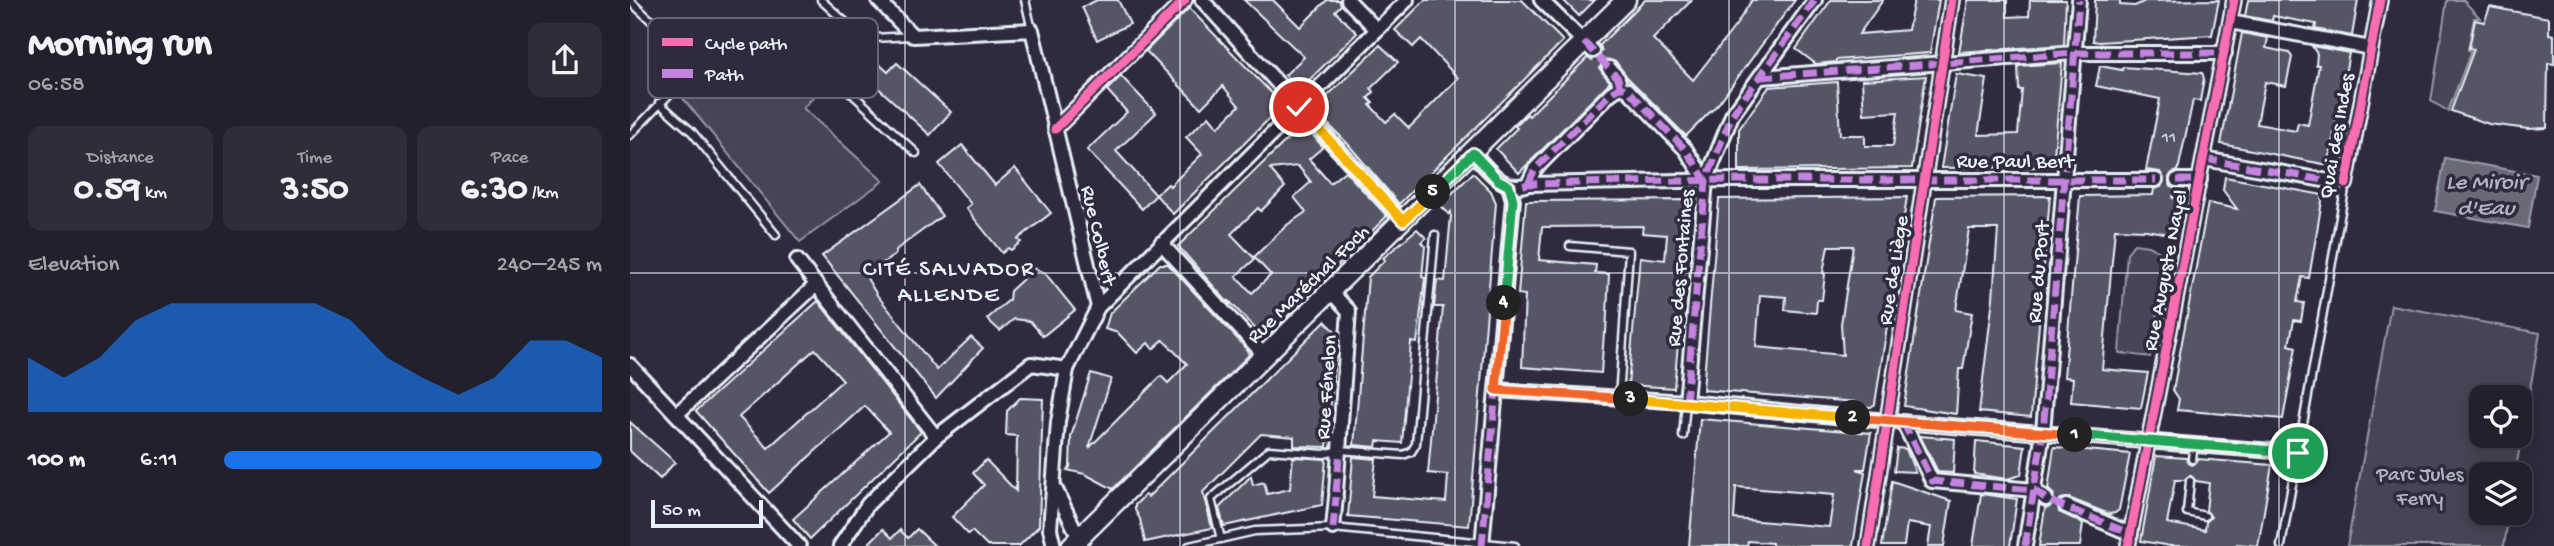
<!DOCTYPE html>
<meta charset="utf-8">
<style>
:root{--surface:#23202e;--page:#2f2d3a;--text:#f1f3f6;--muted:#a3a3aa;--line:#403e4a;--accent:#1a73e8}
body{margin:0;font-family:"Gochi Hand",sans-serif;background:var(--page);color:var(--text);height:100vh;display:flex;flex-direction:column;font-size:26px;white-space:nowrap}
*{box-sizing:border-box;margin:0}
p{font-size:23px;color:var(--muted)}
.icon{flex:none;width:38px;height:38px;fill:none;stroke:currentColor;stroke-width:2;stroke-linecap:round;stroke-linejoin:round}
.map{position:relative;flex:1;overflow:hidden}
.side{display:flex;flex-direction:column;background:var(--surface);width:630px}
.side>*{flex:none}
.controls{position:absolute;left:1839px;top:385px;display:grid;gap:14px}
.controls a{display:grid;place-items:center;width:63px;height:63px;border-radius:14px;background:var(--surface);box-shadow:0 4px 18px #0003,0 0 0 2px var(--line);font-size:35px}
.scale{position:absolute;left:21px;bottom:18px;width:112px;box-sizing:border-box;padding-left:7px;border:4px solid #e8f1f8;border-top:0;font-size:19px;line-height:24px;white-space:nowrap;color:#e8f1f8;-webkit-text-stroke:5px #2f2a3d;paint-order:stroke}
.pin{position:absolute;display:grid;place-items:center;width:60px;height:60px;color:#fff;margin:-30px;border:4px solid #fff;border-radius:50%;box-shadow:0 2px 7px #0007}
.km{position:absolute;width:35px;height:35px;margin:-18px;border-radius:50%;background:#222;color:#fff;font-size:19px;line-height:35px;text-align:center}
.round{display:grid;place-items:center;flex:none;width:74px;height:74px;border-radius:14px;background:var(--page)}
.head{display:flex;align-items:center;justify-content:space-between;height:119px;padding:0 28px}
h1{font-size:38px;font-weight:700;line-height:52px}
.figures{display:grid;grid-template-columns:repeat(3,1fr);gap:10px;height:119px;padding:7px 28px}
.figures div{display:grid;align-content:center;border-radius:14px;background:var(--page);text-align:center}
.figures b{font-size:35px;font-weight:700}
.figures small{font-size:19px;font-weight:400}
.figures p{font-size:19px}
.chart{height:196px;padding:14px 28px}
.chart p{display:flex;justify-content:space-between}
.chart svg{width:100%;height:126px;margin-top:7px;fill:var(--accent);opacity:.7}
ul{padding:0 28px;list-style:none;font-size:23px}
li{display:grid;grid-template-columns:112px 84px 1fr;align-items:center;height:52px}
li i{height:18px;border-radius:9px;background:var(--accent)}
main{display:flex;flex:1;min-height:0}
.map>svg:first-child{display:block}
</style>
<main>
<section class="side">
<div class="head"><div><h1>Morning run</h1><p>06:58</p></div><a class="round"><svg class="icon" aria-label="share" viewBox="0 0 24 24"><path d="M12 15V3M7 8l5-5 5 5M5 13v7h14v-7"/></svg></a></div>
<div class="figures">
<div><p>Distance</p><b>0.59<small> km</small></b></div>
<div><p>Time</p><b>3:50</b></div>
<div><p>Pace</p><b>6:30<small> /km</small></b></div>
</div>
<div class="chart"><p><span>Elevation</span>240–245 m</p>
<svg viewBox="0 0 160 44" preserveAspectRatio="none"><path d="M0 44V25L10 32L20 25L30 12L40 6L50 6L60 6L70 6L80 6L90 12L100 25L110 32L120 38L130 32L140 19L150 19L160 25V44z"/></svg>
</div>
<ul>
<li><b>100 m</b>6:11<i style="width:100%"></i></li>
</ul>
</section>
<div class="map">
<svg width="1924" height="546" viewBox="0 0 1924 546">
<rect width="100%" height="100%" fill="#2f2a3d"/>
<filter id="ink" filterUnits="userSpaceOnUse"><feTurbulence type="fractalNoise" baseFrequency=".0143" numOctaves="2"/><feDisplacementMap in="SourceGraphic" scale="14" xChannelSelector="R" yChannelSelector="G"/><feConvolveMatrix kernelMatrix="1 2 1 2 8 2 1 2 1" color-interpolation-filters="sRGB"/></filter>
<g filter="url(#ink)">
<!-- green -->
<g fill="#464455" stroke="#979aa6" stroke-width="2" fill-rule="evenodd">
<polygon points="1817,0 1833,0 1850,18 1844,18 1838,50 1841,51 1818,111 1801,101"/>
<polygon points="195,52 195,85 173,108 253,181 170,242 52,97 87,56"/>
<polygon points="1504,244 1518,246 1538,256 1520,357 1489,353 1497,253"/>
<path d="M 1761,305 L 1910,333 L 1885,474 L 1852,474 L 1852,513 L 1879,513 L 1874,546 L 1717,546 ZM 1852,397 L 1890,397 L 1890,436 L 1852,436 Z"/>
</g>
<!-- water -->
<polygon fill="#696978" stroke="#9c9fab" stroke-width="2" points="1815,158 1907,175 1898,228 1805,211"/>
<!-- building -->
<g fill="#575565" stroke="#e8f1f8" stroke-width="2" fill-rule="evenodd">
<polygon points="467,0 488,0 500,24 467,40 452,7"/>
<polygon points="614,0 643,0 670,27 697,0 709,0 711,5 705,11 727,33 669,90 655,75 674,57"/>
<polygon points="795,0 892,0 933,41 769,204 717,143 686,112 688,110 685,108 750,45 768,62 741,88 744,92 738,98 743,103 740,105 756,122 765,114 779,128 828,78 791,39 783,47 765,30"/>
<polygon points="933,0 965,0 949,16"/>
<polygon points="1015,0 1062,0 1023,39 1063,80 1106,25 1122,0 1165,0 1088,104 1056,136 997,77 986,62 977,60 971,65 970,69 980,82 889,173 866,149 887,128 885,126 897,114 899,116 957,58 962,60 969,58 972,52 970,45"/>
<polygon points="1201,0 1253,0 1229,34 1278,30 1284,0 1309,0 1300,53 1206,60 1206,62 1186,64 1166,49"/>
<polygon points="1338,0 1377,0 1377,17 1399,16 1400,0 1436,0 1434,45 1329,52"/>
<polygon points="1465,0 1490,0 1490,5 1505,6 1515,1 1589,0 1582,35 1469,42 1463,41"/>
<polygon points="1618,0 1728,0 1722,36 1685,29 1686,24 1643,16 1642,21 1615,16"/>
<polygon points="1860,7 1919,18 1919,34 1924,35 1924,64 1918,63 1917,128 1898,129 1859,124 1821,111 1844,49 1839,48 1845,20 1854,22"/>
<polygon points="559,8 653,105 543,214 526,195 538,184 540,186 572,154 556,137 579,116 588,127 609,106 593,86 571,108 516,51"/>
<polygon points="1612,33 1638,38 1636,48 1659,53 1662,57 1656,86 1635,82 1627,124 1666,131 1668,123 1678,125 1689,65 1686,65 1687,54 1682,46 1719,53 1698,165 1591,144"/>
<polygon points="248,63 258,72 267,63 321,112 300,135 222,64"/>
<polygon points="1432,63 1423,167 1311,168 1326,74 1357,79 1348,135 1388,134 1392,90 1389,90 1388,66"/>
<polygon points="1470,66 1492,70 1493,67 1572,73 1574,78 1570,101 1563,100 1548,171 1542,173 1538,179 1540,185 1545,188 1543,198 1551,200 1545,235 1516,230 1485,229 1472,369 1518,373 1511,408 1441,402 1443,378 1434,377 1450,196 1523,195 1524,189 1531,187 1535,181 1530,172 1516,170 1530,99 1466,86"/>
<polygon points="491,76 526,113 486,151 526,195 512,209 457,150 497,112 477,90"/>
<polygon points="1296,76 1282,168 1109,170 1109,129 1139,87 1207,82 1210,135 1235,135 1235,146 1263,146 1268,112 1234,114 1232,80"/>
<path d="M 673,124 L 693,147 L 679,159 L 700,183 L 715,171 L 757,216 L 635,339 L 598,300 L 600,305 L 548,246 ZM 668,166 L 681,182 L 664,197 L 676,212 L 657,225 L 624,257 L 641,275 L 622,293 L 606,276 L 625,259 L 601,234 L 628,208 L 631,211 L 655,187 L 640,169 Z"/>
<polygon points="332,145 365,185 385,168 421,213 388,239 391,242 381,250 378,248 372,253 336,208 341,204 309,164"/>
<polygon points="843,173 861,191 866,203 839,526 718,516 723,457 746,459 742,496 816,502 818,475 798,473 813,307 804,307 807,280 815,281 821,215 821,212 819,214 810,205"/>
<polygon points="1595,177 1693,195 1679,278 1672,277 1667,302 1674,303 1671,321 1664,320 1659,345 1666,347 1653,419 1547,410 1549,399 1543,390 1578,203 1607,209 1593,190"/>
<polygon points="290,185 312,216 267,249 265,255 235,275 247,295 307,370 341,337 353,348 306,398 192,256"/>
<polygon points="1420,196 1401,417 1349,412 1363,298 1368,229 1339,229 1326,310 1342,313 1333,369 1329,369 1326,414 1274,406 1306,197"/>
<path d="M 1277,197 L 1245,404 L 1241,407 L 1226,406 L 1226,402 L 1073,390 L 1089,199 ZM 1198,246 L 1223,246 L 1211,324 L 1213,355 L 1126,347 L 1130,295 L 1156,297 L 1155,310 L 1186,313 L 1187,300 L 1192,300 L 1195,274 L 1193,273 Z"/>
<polygon points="1061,200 1044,388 998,385 1010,257 1035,260 1037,235 1012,233 1013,226 912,227 909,260 966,265 965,273 979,274 976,333 974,333 971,373 892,367 895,295 888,294 896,201"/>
<polygon points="787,229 796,238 791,242 795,246 792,277 795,278 787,343 781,342 772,443 747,441 746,447 724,445 738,277 755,260 753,258"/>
<polygon points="530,264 538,264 616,348 619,355 483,489 455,474 437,470 440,467 441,437 461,373 481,379 459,448 531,376 538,383 557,364 533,340 523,349 518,343 507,353 488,333 475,329 480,313"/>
<polygon points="403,268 415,273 445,310 413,336 400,321 384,319 370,331 357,319 379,300 380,291 392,280 394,273"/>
<path d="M 188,301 L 291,432 L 180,539 L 163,519 L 259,432 L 235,406 L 139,493 L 66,411 ZM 185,349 L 213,380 L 138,448 L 109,417 Z"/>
<polygon points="695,321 707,333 697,447 664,446 664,437 631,434 573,492 582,528 515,542 510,519 505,510 505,505 515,495 518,497"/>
<polygon points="390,398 413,399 409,526 389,546 357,546 342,531 338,534 322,517 354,485 343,473 356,460 386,491 387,436 376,435 377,411"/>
<path d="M 1070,419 L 1241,433 L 1235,469 L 1227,469 L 1235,472 L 1223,546 L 1142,546 L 1142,543 L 1118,541 L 1117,546 L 1059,546 ZM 1106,487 L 1204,495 L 1199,527 L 1104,519 Z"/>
<polygon points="0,422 45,462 30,479 0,451"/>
<polygon points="1290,436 1325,439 1323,473 1308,472"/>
<polygon points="1346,441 1395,446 1391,475 1377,479 1344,474"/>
<polygon points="1424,447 1500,454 1489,510 1485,513 1479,514 1439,498 1431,499 1428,502 1429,512 1453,523 1450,546 1409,546 1415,508 1420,507 1425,501 1424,495 1418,489"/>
<polygon points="1267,448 1276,449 1285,472 1264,471"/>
<path d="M 1526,456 L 1556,458 L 1558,463 L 1562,465 L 1568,459 L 1642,465 L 1628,546 L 1607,544 L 1606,546 L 1540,546 L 1511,541 ZM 1560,475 L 1566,481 L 1579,483 L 1576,511 L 1581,517 L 1576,522 L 1575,530 L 1537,523 L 1545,480 L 1554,480 Z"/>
<polygon points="663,457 696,459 692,505 594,526 589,508 621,476 623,485 634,482 637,494 660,489"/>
<polygon points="1262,481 1321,501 1314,546 1298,546 1301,527 1277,523 1274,546 1252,546"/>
<polygon points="1351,494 1387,499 1380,546 1343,546"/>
<polygon points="253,529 262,538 270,530 278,538 287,529 305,546 236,546"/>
</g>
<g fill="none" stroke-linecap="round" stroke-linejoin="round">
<!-- street-tunnel -->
<g stroke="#4b4859" stroke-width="12" stroke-dasharray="12 6" stroke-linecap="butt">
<polyline points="963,51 979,68"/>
<polyline points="1526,180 1547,180"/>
<polyline points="1416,499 1436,506"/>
</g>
<!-- lane casing -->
<g stroke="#e8f1f8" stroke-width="11">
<g id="lane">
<polyline points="191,0 234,39"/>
<polyline points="395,0 402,30"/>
<polyline points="0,1 67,63"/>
<polyline points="199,41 202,75 286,153"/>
<polyline points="29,103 62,132 146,235"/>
<polyline points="0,135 86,46 282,36"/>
<polyline points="940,246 999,251 989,398"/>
<polyline points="1053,436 1056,403"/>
<polyline points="1562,459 1564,444"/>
<polyline points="1560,481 1557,512 1575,516"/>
<polyline points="591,539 581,499 639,450 694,454 710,450 773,455 781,452 786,444 805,235"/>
<polyline points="559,546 625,531 703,528 885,546"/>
<polyline points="1651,546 1716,184"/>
</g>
</g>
<!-- street casing -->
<g stroke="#e8f1f8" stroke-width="18">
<g id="street">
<polyline points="248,0 283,36 402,30 468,307"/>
<polyline points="572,0 773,221"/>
<polyline points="718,0 747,30"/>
<polyline points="911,0 963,51"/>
<polyline points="1600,22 1741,48"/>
<polyline points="979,68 988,78 990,87"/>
<polyline points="1131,77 1444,53 1595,53"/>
<polyline points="425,129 555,0"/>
<path d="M 843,153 C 858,169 873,193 898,184 L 1101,180 L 1526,180"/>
<polyline points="1574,159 1716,184 1750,0"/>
<polyline points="1547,180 1570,180"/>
<polyline points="898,184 905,169 981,93 990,87 998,90 1056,150 1076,181"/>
<polyline points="531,243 635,356"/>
<polyline points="167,260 306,437"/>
<polyline points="701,292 719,311 706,492"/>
<polyline points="0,365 169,546"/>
<polyline points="866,390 1056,402 1257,421 1668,453"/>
<polyline points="1056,402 1076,181 1102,115 1185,0"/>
<polyline points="48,413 186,285"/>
<polyline points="1273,422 1302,481 1404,490 1416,499"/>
<polyline points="424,486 449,538"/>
<polyline points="1436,506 1501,534"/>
<polyline points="703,528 706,497"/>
<polyline points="210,546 238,504 306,437 401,364 437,369"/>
<polyline points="424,546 420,529 428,422 437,369 468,307 777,0"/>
<polyline points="852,546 883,200 879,186"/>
<polyline points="1238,546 1322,0"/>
<polyline points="1395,546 1413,432 1449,0"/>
<polyline points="1498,546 1604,0"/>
</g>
</g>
<!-- secondary casing -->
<g stroke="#e8f1f8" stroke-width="23">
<polyline id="secondary" points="441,546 996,0"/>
</g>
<!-- lane -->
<use href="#lane" stroke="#2f2a3d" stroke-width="6"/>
<!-- street -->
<use href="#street" stroke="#2f2a3d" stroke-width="12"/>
<!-- secondary -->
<use href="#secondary" stroke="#2f2a3d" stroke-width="18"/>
<!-- quiet -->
<g stroke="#c483df" stroke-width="7" stroke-dasharray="14 7" stroke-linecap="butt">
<polyline points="954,42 988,78 990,87"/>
<polyline points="1131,77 1444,53 1595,53"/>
<path d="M 843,153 C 858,169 873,193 898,184 L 1101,180 L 1526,180"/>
<polyline points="1574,159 1716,184 1717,179"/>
<polyline points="1547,180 1570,180"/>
<polyline points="898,184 905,169 981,93 990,87 998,90 1056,150 1076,181"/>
<polyline points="866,390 1056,402 1263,421"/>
<polyline points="1056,402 1076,181 1102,115 1185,0"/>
<polyline points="1273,422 1302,481 1404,490 1416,499 1501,534"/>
<polyline points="1515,440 1668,453"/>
<polyline points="706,492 710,450"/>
<polyline points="703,528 706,497"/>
<polyline points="852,546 883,200 879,186"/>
<polyline points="1395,546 1413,432 1449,0"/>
</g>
<!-- cycleway casing -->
<g stroke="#2f2a3d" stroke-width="13">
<g id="cycleway">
<polyline points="425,129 555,0"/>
<polyline points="1716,184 1750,0"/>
<polyline points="1273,422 1518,441"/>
<polyline points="1238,546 1322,0"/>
<polyline points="1498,546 1604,0"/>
</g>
</g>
<!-- cycleway -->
<use href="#cycleway" stroke="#f96db3" stroke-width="9"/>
</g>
</g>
<g fill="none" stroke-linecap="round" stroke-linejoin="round" filter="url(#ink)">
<!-- split-1 casing -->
<g stroke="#fff" stroke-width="14">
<polyline id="split-1" points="1445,435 1668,453"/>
</g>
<!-- split-2 casing -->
<g stroke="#fff" stroke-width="14">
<polyline id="split-2" points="1223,418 1445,435"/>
</g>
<!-- split-3 casing -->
<g stroke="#fff" stroke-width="14">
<polyline id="split-3" points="1001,399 1223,418"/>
</g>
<!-- split-4 casing -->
<g stroke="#fff" stroke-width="14">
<polyline id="split-4" points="874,303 866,390 1001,399"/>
</g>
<!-- split-5 casing -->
<g stroke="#fff" stroke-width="14">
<polyline id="split-5" points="803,192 843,153 868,180 879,186 883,200 874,303"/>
</g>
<!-- split-6 casing -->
<g stroke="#fff" stroke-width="14">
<polyline id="split-6" points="669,107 773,221 803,192"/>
</g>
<!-- split-1 -->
<use href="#split-1" stroke="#22a559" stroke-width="9"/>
<!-- split-2 -->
<use href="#split-2" stroke="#f0652b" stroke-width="9"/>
<!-- split-3 -->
<use href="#split-3" stroke="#f5b400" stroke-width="9"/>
<!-- split-4 -->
<use href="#split-4" stroke="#f0652b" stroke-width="9"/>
<!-- split-5 -->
<use href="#split-5" stroke="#22a559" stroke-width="9"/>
<!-- split-6 -->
<use href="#split-6" stroke="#f5b400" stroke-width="9"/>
</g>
<!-- grid -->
<path fill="none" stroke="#e8f1f8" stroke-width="2" stroke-opacity="0.55" d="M 275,0 L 275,546M 550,0 L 550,546M 825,0 L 825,546M 1099,0 L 1099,546M 1374,0 L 1374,546M 1649,0 L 1649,546M 0,273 L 1924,273"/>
<g text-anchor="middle" stroke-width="7" stroke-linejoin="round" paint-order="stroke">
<!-- number labels -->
<g font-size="18" fill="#c4cad3">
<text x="1539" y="142">11</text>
</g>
<!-- street labels -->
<g font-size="21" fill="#e8f1f8" stroke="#2f2a3d">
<text transform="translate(1705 136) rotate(-80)" y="7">Quai des Indes</text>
<text x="1385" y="167">Rue Paul Bert</text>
<text transform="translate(470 235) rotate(77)" y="7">Rue Colbert</text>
<text transform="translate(1049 268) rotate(-85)" y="7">Rue des Fontaines</text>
<text transform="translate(1262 270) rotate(-81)" y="7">Rue de Liège</text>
<text transform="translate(1534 270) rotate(-79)" y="7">Rue Auguste Nayel</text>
<text transform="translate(1407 272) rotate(-85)" y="7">Rue du Port</text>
<text transform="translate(677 283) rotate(-44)" y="7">Rue Maréchal Foch</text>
<text transform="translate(695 387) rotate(-86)" y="7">Rue Fénelon</text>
</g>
<!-- park labels -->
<g font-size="21" fill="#afb4bf" stroke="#2f2a3d">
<text x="1790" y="480">Parc Jules<tspan x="1790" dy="24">Ferry</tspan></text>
</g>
<!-- water labels -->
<g font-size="23" font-style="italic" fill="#afb4be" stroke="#2f2a3d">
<text x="1856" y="188">Le Miroir<tspan x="1856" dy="26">d'Eau</tspan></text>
</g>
<!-- neighbourhood labels -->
<g font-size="23" letter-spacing="2" fill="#e8f1f8" stroke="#2f2a3d">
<text x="319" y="275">CITÉ SALVADOR<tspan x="319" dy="26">ALLENDE</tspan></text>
</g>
</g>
<!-- legend -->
<rect x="18" y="18" width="230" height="80" rx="10" fill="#2f2a3d" stroke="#666675" stroke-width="2"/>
<rect x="32" y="38" width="31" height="8" fill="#f96db3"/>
<rect x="32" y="69" width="31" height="9" fill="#c483df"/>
<g font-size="19" fill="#e8f1f8">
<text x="75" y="49">Cycle path</text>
<text x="75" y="80">Path</text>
</g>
</svg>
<div class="controls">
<a><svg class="icon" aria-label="locate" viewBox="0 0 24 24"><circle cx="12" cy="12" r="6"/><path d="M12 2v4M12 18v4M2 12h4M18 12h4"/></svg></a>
<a><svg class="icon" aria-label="layers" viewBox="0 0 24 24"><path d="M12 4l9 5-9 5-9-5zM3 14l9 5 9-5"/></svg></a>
</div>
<div class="scale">50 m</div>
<div class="pin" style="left:1668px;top:453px;background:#1e9e55"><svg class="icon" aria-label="arrive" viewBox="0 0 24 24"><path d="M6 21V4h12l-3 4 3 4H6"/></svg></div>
<div class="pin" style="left:669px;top:107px;background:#d93025"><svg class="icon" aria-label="check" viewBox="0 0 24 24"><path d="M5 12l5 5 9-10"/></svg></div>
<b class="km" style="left:1445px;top:435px">1</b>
<b class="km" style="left:1223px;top:418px">2</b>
<b class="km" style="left:1001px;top:399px">3</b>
<b class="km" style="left:874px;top:303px">4</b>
<b class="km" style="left:803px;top:192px">5</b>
</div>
</main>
